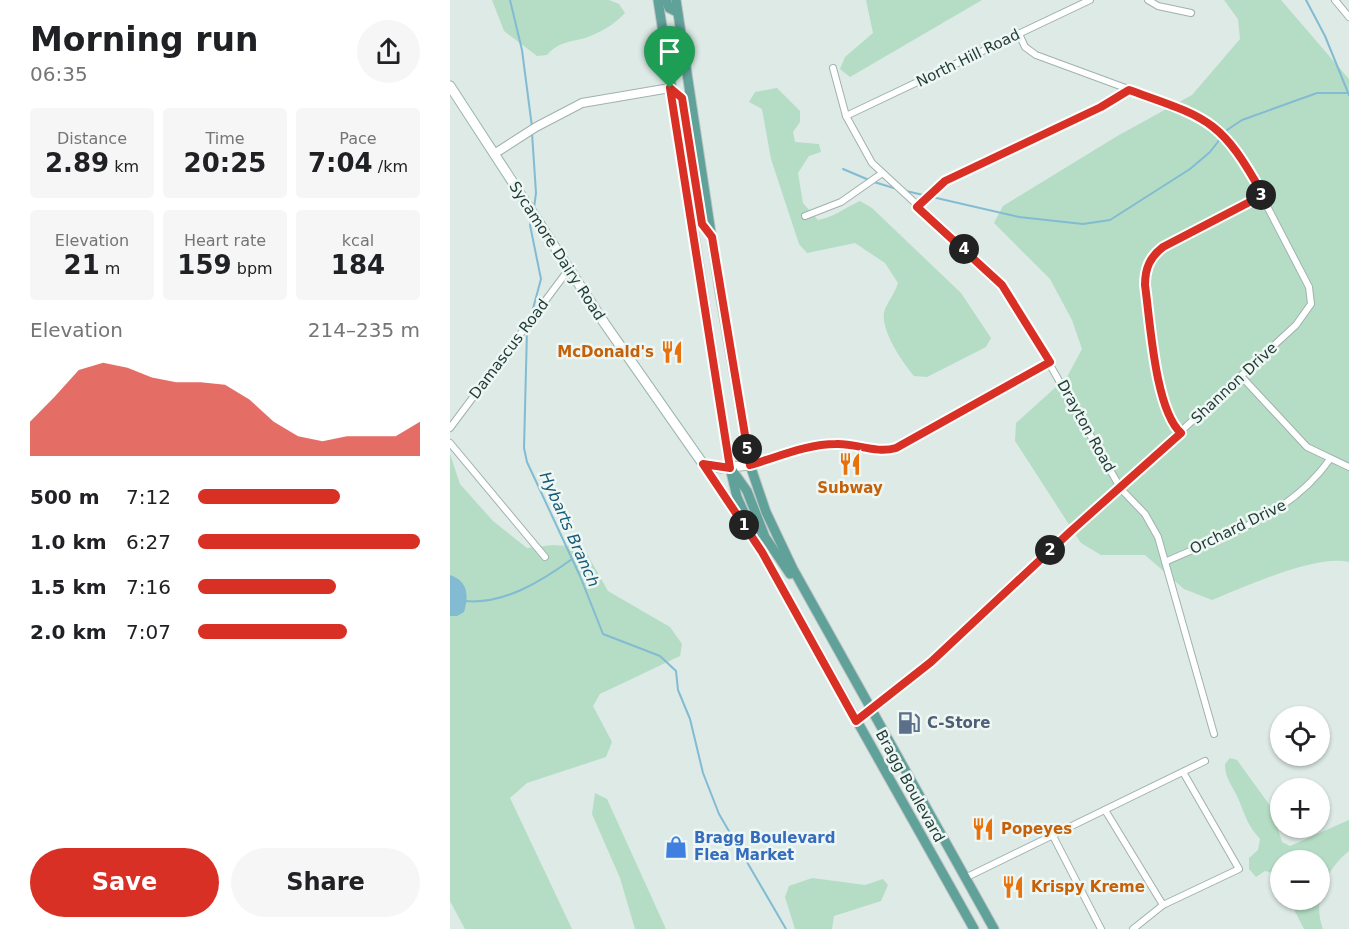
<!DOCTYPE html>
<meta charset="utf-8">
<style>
:root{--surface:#fff;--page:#f6f6f6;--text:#202124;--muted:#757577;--accent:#d93025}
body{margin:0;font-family:"DejaVu Sans",sans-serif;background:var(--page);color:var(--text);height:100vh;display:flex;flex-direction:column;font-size:22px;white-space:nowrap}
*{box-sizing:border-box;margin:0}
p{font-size:20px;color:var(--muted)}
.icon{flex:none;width:33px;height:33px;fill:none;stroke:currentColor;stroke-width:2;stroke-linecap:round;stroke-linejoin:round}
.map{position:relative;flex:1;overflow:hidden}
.details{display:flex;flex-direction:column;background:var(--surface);width:450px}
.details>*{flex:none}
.fabs{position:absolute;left:820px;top:706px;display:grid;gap:12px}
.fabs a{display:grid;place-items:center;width:60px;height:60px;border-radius:50%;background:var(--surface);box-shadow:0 2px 4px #0004;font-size:30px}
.pin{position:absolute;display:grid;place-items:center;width:51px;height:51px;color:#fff;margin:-62px -26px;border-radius:50% 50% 50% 0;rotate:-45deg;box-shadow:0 0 6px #0007}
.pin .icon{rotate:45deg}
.km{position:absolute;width:30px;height:30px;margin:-15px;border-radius:50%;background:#222;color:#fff;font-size:16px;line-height:30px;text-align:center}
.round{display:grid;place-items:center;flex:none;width:63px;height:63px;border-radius:32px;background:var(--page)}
.summary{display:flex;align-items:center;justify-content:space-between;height:102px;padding:0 30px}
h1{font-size:33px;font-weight:700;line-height:45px}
.stats{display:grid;grid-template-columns:repeat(3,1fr);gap:9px;height:102px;padding:6px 30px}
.stats div{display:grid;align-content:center;border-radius:6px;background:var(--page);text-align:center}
.stats b{font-size:26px;font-weight:700}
.stats small{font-size:16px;font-weight:400}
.stats p{font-size:16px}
.chart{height:168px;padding:12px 30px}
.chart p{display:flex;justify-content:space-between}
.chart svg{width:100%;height:108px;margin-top:6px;fill:var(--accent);opacity:.7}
.primary-button{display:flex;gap:12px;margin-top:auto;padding:12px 30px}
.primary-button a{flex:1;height:69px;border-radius:36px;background:var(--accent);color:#fff;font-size:24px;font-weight:700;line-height:69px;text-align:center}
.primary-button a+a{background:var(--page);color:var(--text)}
ul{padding:0 30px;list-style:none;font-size:20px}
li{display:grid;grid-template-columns:96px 72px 1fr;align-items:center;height:45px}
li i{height:15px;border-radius:8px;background:var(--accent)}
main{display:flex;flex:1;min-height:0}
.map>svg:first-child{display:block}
</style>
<main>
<section class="details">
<div class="summary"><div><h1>Morning run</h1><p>06:35</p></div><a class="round"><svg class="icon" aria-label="share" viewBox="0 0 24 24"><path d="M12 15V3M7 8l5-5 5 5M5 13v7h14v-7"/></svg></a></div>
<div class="stats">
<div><p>Distance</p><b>2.89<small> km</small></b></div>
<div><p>Time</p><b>20:25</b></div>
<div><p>Pace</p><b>7:04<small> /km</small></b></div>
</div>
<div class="stats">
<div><p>Elevation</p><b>21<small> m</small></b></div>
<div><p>Heart rate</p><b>159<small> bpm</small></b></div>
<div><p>kcal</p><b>184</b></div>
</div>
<div class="chart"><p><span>Elevation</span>214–235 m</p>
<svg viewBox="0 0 160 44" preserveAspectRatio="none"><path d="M0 44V30L10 20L20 9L30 6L40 8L50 12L60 14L70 14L80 15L90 21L100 30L110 36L120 38L130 36L140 36L150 36L160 30V44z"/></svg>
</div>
<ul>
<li><b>500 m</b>7:12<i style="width:64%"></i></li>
<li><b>1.0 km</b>6:27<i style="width:100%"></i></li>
<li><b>1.5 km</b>7:16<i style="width:62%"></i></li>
<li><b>2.0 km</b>7:07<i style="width:67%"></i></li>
</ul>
<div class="primary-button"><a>Save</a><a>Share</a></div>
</section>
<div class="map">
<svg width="899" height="929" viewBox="0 0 899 929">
<rect width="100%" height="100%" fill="#ddeae6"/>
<!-- green -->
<g fill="#b5ddc5">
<path d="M 42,0 L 159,0 L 169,4 L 175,13 C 165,24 150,33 135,38 C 120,42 108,42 97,55 L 87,56 L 54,31 Z"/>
<polygon points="416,0 532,0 400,77 390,69 395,57 423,33"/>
<path d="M 774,0 L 831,0 L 899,79 L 899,562 C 866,554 794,587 762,600 L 734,589 L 695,555 L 651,555 L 631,543 L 565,441 L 566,423 L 617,377 L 632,349 L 622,320 L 600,279 L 544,223 L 553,206 L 669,135 L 742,95 L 790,39 L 788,19 Z"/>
<path d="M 327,88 L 350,111 L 350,122 L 343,132 L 345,142 L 369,144 L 371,152 L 359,156 L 348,173 L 353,203 L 368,220 C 385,217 394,208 410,201 L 422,208 L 511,293 L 541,338 L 536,347 L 477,377 L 464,376 C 452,362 428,327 435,309 C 439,300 445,293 448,283 L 435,263 L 405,243 L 357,253 L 349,244 L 321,159 L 312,109 L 299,102 L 305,92 Z"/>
<polygon points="0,454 10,484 43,521 77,548 103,545 133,547 158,591 220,627 232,644 230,656 150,694 143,706 162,742 156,757 77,783 60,798 122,929 15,929 0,901"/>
<path d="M 780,758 L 787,760 L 821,807 L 832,842 L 840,846 L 899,820 L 899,851 C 876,869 862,901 873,929 L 854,929 L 839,900 L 870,900 L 870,861 L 831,861 L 831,885 L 823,873 L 815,871 L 806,877 L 799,869 L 799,858 L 808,850 L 810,839 C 799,827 796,818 790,803 C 785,788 775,781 775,764 Z"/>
<polygon points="145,793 157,799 216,929 185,929 170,878 142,814"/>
<polygon points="362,878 415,885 433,879 438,885 431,901 384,916 382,929 345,929 335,897 339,886"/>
</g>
<!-- water -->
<path fill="#82bbd2" d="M 0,575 C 18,581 19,596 14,612 L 7,616 L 0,616 Z"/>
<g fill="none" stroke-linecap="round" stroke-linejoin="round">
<!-- stream -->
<g stroke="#82bbd2" stroke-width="2">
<polyline points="60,0 72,50 82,127"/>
<polyline points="856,0 875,36 899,95"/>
<polyline points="82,133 86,193 84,208"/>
<polyline points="393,169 419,180"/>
<polyline points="424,182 447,189"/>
<polyline points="456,191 569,217 633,224 660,220 740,169 760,152 777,130 792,120 867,93 898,93"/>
<polyline points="81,316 91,279 80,225 82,216"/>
<polyline points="77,330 74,448 77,462 130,576 153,634 210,656 226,671 228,690 240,719 253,773 269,814 336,929"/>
<path d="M 15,601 C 53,605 92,581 122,559"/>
</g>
<!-- minor casing -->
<g stroke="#a0b2ae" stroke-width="8">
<g id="minor">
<polyline points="698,0 708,6 741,13"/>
<polyline points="885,0 899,17"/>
<polyline points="383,68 396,116 422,163 543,275 560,295 671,489 695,514 708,537 764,734"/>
<polyline points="396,116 640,0"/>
<polyline points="467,207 495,181 651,107 679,90"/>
<polyline points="355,216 391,202 431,174"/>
<polyline points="791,376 857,447 899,467"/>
<polyline points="0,428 119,269"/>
<path d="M 731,433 C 705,411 700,320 695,285 C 695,268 700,257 713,247 L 813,195"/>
<polyline points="0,443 95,557"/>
<path d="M 715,562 C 777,534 840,516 880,459"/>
<polyline points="406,721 481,662 846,325 861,304 859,287 791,156 768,129 738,111 586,55 575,47 569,34"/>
<polyline points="655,810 713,905"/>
<polyline points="603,836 651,929"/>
<polyline points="515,878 755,761"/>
<polyline points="683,929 713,905 789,869 733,772"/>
</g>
</g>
<!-- tertiary casing -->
<g stroke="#a0b2ae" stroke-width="10">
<g id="tertiary">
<polyline points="44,154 86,127 132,103 220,88"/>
<path d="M 300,465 C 328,457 357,444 386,444 C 406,443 426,453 446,448 L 600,362"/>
</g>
</g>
<!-- secondary casing -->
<g stroke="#9cb6b0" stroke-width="11">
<polyline id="secondary" points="0,86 155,324 253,464 270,468 300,465"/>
</g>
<!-- primary casing -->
<g stroke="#bcc4c3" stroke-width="11">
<g id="primary">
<polyline points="208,0 280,468 287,497 312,552 524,929"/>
<polyline points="216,0 219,8 227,12"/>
<polyline points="226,0 270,293 300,465 316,512 343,569 544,929"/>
<polyline points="220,88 232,98 252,224 260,235"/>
<polyline points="253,464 297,529"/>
<polyline points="282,470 297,491 315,537 340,574"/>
</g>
</g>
<!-- minor -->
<use href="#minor" stroke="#fff" stroke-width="6"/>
<!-- tertiary -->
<use href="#tertiary" stroke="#fff" stroke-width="8"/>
<!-- secondary -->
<use href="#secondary" stroke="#fff" stroke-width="9"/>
<!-- primary -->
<use href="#primary" stroke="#60a19a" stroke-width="9"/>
</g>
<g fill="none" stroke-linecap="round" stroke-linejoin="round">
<!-- route casing -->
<g stroke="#fff" stroke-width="12">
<path id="route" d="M 220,88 L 232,98 L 252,224 L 262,237 L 300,465 C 328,457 357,444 386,444 C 406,443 426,454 446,448 L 600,362 L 552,285 L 467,207 L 495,181 L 651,107 L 679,90 C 758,118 771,119 813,195 L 713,247 C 700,257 695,268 695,285 C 700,320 705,410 731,433 L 621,531 L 481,662 L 406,721 L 312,552 L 253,464 L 280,468 Z"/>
</g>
<!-- route -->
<use href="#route" stroke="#d93025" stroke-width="8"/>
</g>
<!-- icons -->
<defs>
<g id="restaurant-bare" transform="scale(1.8)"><path d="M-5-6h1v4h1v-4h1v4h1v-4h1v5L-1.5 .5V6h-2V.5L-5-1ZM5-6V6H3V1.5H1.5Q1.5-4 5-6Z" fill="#e8710a" stroke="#eef7f3" stroke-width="2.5" paint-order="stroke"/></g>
<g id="fuel-bare" transform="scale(1.8)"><path d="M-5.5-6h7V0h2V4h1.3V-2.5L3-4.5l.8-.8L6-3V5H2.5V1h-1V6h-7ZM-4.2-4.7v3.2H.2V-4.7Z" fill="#5c6f8a" stroke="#eef7f3" stroke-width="2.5" paint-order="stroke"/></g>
<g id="shop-bare" transform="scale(1.8)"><path d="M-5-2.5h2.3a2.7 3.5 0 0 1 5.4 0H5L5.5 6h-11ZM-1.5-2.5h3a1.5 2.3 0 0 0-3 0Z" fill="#3f7fe0" stroke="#eef7f3" stroke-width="2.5" paint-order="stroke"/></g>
</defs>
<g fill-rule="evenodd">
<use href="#restaurant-bare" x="222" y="352"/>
<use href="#restaurant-bare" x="400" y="464"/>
<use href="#fuel-bare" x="459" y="723"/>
<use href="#restaurant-bare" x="533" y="829"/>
<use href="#shop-bare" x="226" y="847"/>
<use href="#restaurant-bare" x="563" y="887"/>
</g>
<g text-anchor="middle" stroke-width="5" stroke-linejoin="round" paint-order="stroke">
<!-- street labels -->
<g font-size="15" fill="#1f3a36" stroke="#eef7f3">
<text transform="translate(518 58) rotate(-26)" y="5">North Hill Road</text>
<text transform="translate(107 251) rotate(57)" y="5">Sycamore Dairy Road</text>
<text transform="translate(59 349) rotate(-53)" y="5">Damascus Road</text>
<text transform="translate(784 383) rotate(-43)" y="5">Shannon Drive</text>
<text transform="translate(636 426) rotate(61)" y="5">Drayton Road</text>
<text transform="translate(788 527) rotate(-26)" y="5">Orchard Drive</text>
<text transform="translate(460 786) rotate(61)" y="5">Bragg Boulevard</text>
</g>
<!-- food labels -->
<g font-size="15" font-weight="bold" fill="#c56008" stroke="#eef7f3" text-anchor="start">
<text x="204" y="357" text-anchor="end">McDonald's</text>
<text x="400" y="493" text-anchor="middle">Subway</text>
<text x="551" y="834">Popeyes</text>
<text x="581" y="892">Krispy Kreme</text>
</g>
<!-- service labels -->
<g font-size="15" font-weight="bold" fill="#4e5e75" stroke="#eef7f3" text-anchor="start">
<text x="477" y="728">C-Store</text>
</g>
<!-- shop labels -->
<g font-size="15" font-weight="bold" fill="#366cbe" stroke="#eef7f3" text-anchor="start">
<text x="244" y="843">Bragg Boulevard<tspan x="244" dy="17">Flea Market</tspan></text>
</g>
<!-- water labels -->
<g font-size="16" font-style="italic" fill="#175a77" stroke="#eef7f3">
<text transform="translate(120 529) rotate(66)" y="6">Hybarts Branch</text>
</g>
</g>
</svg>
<div class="fabs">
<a><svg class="icon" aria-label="locate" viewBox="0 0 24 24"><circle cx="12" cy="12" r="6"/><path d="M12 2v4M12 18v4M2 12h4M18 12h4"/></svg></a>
<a>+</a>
<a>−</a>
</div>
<div class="pin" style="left:220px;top:88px;background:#1e9e55"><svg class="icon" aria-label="arrive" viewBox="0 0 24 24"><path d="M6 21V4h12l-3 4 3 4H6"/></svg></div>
<b class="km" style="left:294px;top:525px">1</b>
<b class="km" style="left:600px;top:550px">2</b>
<b class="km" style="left:811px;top:195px">3</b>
<b class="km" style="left:514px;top:249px">4</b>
<b class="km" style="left:297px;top:449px">5</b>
</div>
</main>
